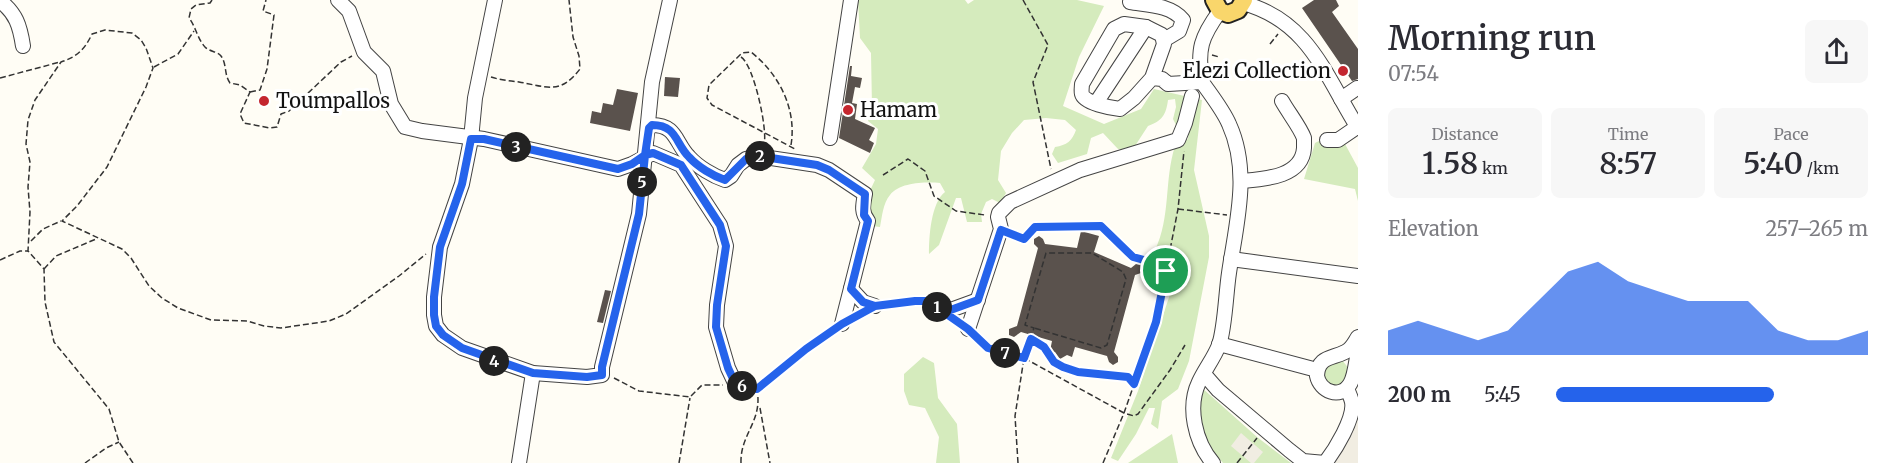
<!DOCTYPE html>
<meta charset="utf-8">
<style>
:root{--surface:#fff;--page:#f7f7f7;--text:#2b2b33;--muted:#7c7c81;--accent:#2563eb}
body{margin:0;font-family:Merriweather,serif;background:var(--page);color:var(--text);height:100vh;display:flex;flex-direction:column;font-size:22px;white-space:nowrap}
*{box-sizing:border-box;margin:0}
p{font-size:20px;color:var(--muted)}
.icon{flex:none;width:33px;height:33px;fill:none;stroke:currentColor;stroke-width:2;stroke-linecap:round;stroke-linejoin:round}
.map{position:relative;flex:1;overflow:hidden}
.panel{display:flex;flex-direction:column;background:var(--surface);width:540px}
.panel>*{flex:none}
.pin{position:absolute;display:grid;place-items:center;width:51px;height:51px;color:#fff;margin:-26px;border:3px solid #fff;border-radius:50%;box-shadow:0 2px 6px #0007}
.km{position:absolute;width:30px;height:30px;margin:-15px;border-radius:50%;background:#222;color:#fff;font-size:16px;line-height:30px;text-align:center}
.round{display:grid;place-items:center;flex:none;width:63px;height:63px;border-radius:9px;background:var(--page)}
.summary{display:flex;align-items:center;justify-content:space-between;height:102px;padding:0 30px}
h1{font-size:33px;font-weight:600;line-height:45px}
.stats{display:grid;grid-template-columns:repeat(3,1fr);gap:9px;height:102px;padding:6px 30px}
.stats div{display:grid;align-content:center;border-radius:9px;background:var(--page);text-align:center}
.stats b{font-size:30px;font-weight:600}
.stats small{font-size:16px;font-weight:400}
.stats p{font-size:16px}
.chart{height:168px;padding:12px 30px}
.chart p{display:flex;justify-content:space-between}
.chart svg{width:100%;height:108px;margin-top:6px;fill:var(--accent);opacity:.7}
ul{padding:0 30px;list-style:none;font-size:20px}
li{display:grid;grid-template-columns:96px 72px 1fr;align-items:center;height:45px}
li i{height:15px;border-radius:8px;background:var(--accent)}
main{display:flex;flex:1;min-height:0}
.map>svg:first-child{display:block}
</style>
<main>
<div class="map">
<svg width="1358" height="463" viewBox="0 0 1358 463">
<rect width="100%" height="100%" fill="#fffdf5"/>
<!-- green -->
<g fill="#d5ebbd">
<path d="M 858,0 L 965,0 L 968,4 L 974,0 L 1077,0 L 1104,6 L 1079,57 L 1063,106 L 1104,124 L 1141,109 L 1154,89 L 1202,100 L 1194,170 L 1209,236 L 1209,257 L 1189,361 L 1178,389 L 1162,401 L 1158,429 L 1151,424 L 1155,408 L 1149,408 L 1136,434 L 1118,461 L 1111,458 L 1138,391 L 1180,264 L 1167,254 L 1155,250 C 1171,217 1164,180 1175,146 L 1188,139 L 1189,127 L 1177,127 L 1173,119 L 1176,107 L 1175,99 L 1168,100 C 1166,115 1162,121 1148,126 L 1133,149 L 1118,149 L 1103,133 L 1091,138 L 1087,154 L 1058,163 L 1052,154 L 1055,147 C 1067,145 1072,141 1076,130 L 1065,120 L 1046,118 L 1024,120 L 1012,133 L 1001,151 L 998,180 L 1006,193 L 1000,203 L 992,199 L 986,202 L 981,214 L 982,222 L 967,222 L 961,198 L 956,198 L 939,245 L 929,254 C 929,236 931,203 945,192 L 940,183 C 926,182 900,182 890,195 C 883,203 882,217 880,227 L 872,226 L 868,195 L 875,180 L 862,168 L 876,144 L 878,129 L 868,121 L 872,107 L 871,53 L 860,38 Z"/>
<polygon points="1338,131 1358,168 1358,201 1355,189 1304,179 1315,143"/>
<polygon points="923,357 934,363 938,398 957,424 960,463 936,463 939,437 925,408 909,405 904,391 904,374"/>
<polygon points="1342,360 1350,370 1344,386 1327,386 1321,371 1322,366"/>
<path d="M 1201,387 L 1257,437 L 1291,463 L 1223,463 C 1201,439 1196,419 1201,387 Z"/>
<polygon points="1172,434 1178,463 1128,463"/>
</g>
<!-- plaza -->
<g fill="#f1ede2">
<polygon points="1358,397 1358,463 1329,463 1357,403"/>
<polygon points="1241,433 1263,452 1254,463 1251,463 1231,446"/>
</g>
<!-- building -->
<g fill="#5a524d">
<polygon points="1314,0 1336,0 1339,6 1332,12 1358,49 1358,79 1352,81 1302,8"/>
<polygon points="850,66 852,66 851,76 862,78 860,88 855,87 852,103 857,104 855,119 875,128 869,140 874,143 870,153 839,138"/>
<polygon points="665,77 680,78 678,97 664,96"/>
<polygon points="617,89 638,93 630,131 590,123 592,111 601,113 603,103 613,105"/>
<polygon points="1081,231 1099,236 1094,252 1131,268 1136,264 1141,264 1143,269 1141,273 1135,275 1114,352 1118,357 1118,362 1113,365 1109,362 1107,356 1075,347 1072,357 1067,355 1060,359 1055,352 1050,351 1052,341 1021,332 1014,337 1009,335 1009,329 1017,326 1038,248 1034,244 1034,239 1039,236 1043,239 1045,244 1077,248"/>
<polygon points="605,290 611,291 603,323 597,322"/>
</g>
<g fill="none" stroke-linecap="round" stroke-linejoin="round">
<!-- minor casing -->
<g stroke="#444" stroke-width="16">
<g id="minor">
<polyline points="338,0 349,11 364,52 383,71 391,104 405,127 422,131 484,139 618,169 632,164 653,153 681,165 720,225 726,246 717,305 716,327 728,368 736,385"/>
<polyline points="495,0 475,98 471,139 462,184 440,247 434,297 434,315 436,326 443,335 462,348 533,373 587,377 602,375 602,367 639,214 652,82 670,0"/>
<path d="M 0,1 C 16,13 20,26 23,46"/>
<path d="M 1130,2 C 1148,5 1171,5 1183,20 L 1179,31 L 1164,40"/>
<path d="M 1243,3 C 1309,21 1325,75 1358,128"/>
<path d="M 1152,78 L 1164,44 L 1162,35 L 1146,27 L 1124,24 L 1114,29 L 1082,84 C 1082,86 1081,92 1082,94 C 1084,103 1111,108 1120,109 L 1134,98 L 1152,78 L 1162,79 L 1168,84 L 1202,82"/>
<polyline points="1341,99 1357,88"/>
<polyline points="1096,103 1146,27"/>
<path d="M 649,128 L 652,125 C 677,125 675,143 689,157 C 698,167 713,176 725,180 L 731,176 L 738,165 L 746,159 L 757,156 L 817,165 L 829,170 L 865,194 C 863,205 861,212 868,221 L 842,324"/>
<polyline points="830,138 851,0"/>
<polyline points="1327,140 1338,140 1357,127"/>
<path d="M 1242,181 C 1265,179 1302,177 1304,148 C 1304,146 1304,140 1304,138 C 1300,127 1288,112 1282,101"/>
<polyline points="1231,259 1358,276"/>
<polyline points="851,289 863,302 875,306"/>
<polyline points="945,312 978,300"/>
<polyline points="968,329 1001,229 998,217 999,213 1010,202 1080,170 1178,140 1185,123 1192,96"/>
<path d="M 1358,337 C 1354,343 1352,349 1345,352 C 1332,359 1318,356 1317,376 C 1320,391 1340,400 1350,384 C 1355,376 1356,361 1358,351"/>
<polyline points="1219,344 1317,370"/>
<polyline points="1204,374 1218,390 1289,450 1303,461 1325,463"/>
<polyline points="519,463 533,373"/>
<path d="M 1213,463 C 1195,442 1187,407 1199,382 C 1205,369 1214,358 1219,345 C 1225,328 1226,292 1229,273 C 1236,224 1251,172 1229,124 C 1223,110 1211,95 1202,82 C 1197,49 1201,37 1220,11"/>
<path d="M 1325,463 C 1335,450 1355,418 1352,402 C 1351,397 1348,392 1347,388"/>
</g>
</g>
<!-- major casing -->
<g stroke="#222" stroke-width="20">
<polyline id="major" points="1214,0 1220,11 1228,14 1238,10 1244,0"/>
</g>
<!-- path -->
<g stroke="#333" stroke-width="1.5" stroke-dasharray="6 3" stroke-linecap="butt">
<path d="M 212,0 L 210,3 L 196,5 L 191,9 L 189,18 C 196,27 197,38 205,47 C 210,52 217,51 221,56 C 227,64 224,75 230,83 L 240,85 L 250,92 L 240,114 L 244,123 L 270,128 L 277,127 L 281,114 L 289,111 L 341,62 L 352,56"/>
<polyline points="1023,0 1048,45 1033,82 1051,169"/>
<polyline points="1270,44 1278,34"/>
<polyline points="1212,55 1219,57"/>
<path d="M 741,57 C 754,65 768,131 764,144"/>
<polyline points="154,67 178,54 194,31"/>
<path d="M 491,77 C 500,80 510,81 519,82 C 548,87 560,95 580,69 L 579,56 L 573,37 L 569,0"/>
<polyline points="0,78 60,62"/>
<polyline points="250,92 260,90 267,69 274,15 263,11 266,0"/>
<path d="M 791,145 C 797,109 779,74 751,52 L 742,53 L 709,85 L 707,98 L 712,105 L 795,149"/>
<polyline points="883,175 908,159 925,171 934,196 956,211 985,215"/>
<polyline points="1178,209 1227,215"/>
<polyline points="1012,234 1024,239 1035,227 1102,226 1133,257 1151,262 1165,271"/>
<polyline points="31,241 43,229 61,221"/>
<polyline points="0,260 20,251 28,251"/>
<polyline points="44,269 56,256 96,239"/>
<path d="M 886,305 C 901,303 921,297 934,305"/>
<polyline points="977,336 988,348 1024,358 1124,413 1134,416 1138,414 1170,370 1185,345"/>
<polyline points="1032,339 1044,347 1054,362 1063,367 1078,372 1128,377 1133,384"/>
<polyline points="614,378 639,391 690,397 702,385 723,385"/>
<polyline points="748,387 757,389 806,349 831,331"/>
<polyline points="760,408 770,463"/>
<polyline points="85,463 106,448 119,442"/>
<path d="M 133,463 L 119,442 L 109,409 L 54,342 L 45,302 L 44,269 L 28,251 L 30,212 L 28,187 L 30,162 L 26,144 L 28,120 L 35,100 L 61,62 C 77,57 85,49 92,34 L 105,30 L 132,33 L 141,40 L 146,48 L 153,68 L 146,87 L 107,167 L 77,206 L 62,221 L 122,249 L 131,258 L 149,286 L 162,298 L 178,308 L 211,320 L 247,321 L 264,326 L 281,328 L 329,321 L 346,314 L 399,276 L 426,254"/>
<polyline points="679,463 690,398"/>
<path d="M 741,463 C 740,434 763,421 757,390"/>
<polyline points="1018,463 1015,416 1024,358 1034,328 1025,325 1046,253 1092,253 1123,272 1126,279 1107,345 1101,348 1034,328"/>
<polyline points="1103,463 1124,413 1156,322 1178,209 1184,151"/>
<polyline points="1237,463 1257,438"/>
</g>
<!-- minor -->
<use href="#minor" stroke="#fff" stroke-width="14"/>
<!-- major -->
<use href="#major" stroke="#f9d66b" stroke-width="16"/>
</g>
<g fill="none" stroke-linecap="round" stroke-linejoin="round">
<!-- route casing -->
<g stroke="#fff" stroke-width="12">
<path id="route" d="M 1166,271 L 1151,262 L 1133,257 L 1101,226 L 1035,227 L 1024,239 L 1001,230 L 978,300 L 945,312 L 928,301 L 915,301 L 875,306 L 863,302 L 851,289 L 868,221 L 864,215 L 865,194 L 829,170 L 817,165 L 758,156 L 746,159 L 725,180 C 713,176 698,167 689,157 C 675,143 677,125 652,125 L 649,128 L 645,155 L 632,164 L 618,169 L 484,139 L 471,139 L 462,184 L 440,247 L 434,297 L 434,315 L 436,326 L 443,335 L 462,348 L 533,373 L 587,377 L 602,375 L 602,367 L 639,214 L 645,155 L 653,153 L 681,165 L 720,225 L 726,246 L 717,305 L 716,327 L 728,368 L 736,385 L 757,389 L 806,349 L 842,324 L 875,306 L 915,301 L 928,301 L 968,329 L 988,348 L 1024,358 L 1031,339 L 1044,347 L 1054,362 L 1063,367 L 1078,372 L 1128,377 L 1134,384 L 1156,322 L 1166,271"/>
</g>
<!-- route -->
<use href="#route" stroke="#2563eb" stroke-width="8"/>
</g>
<!-- markers -->
<g fill="#c4262e" stroke="#fff" stroke-width="2">
<circle cx="1343" cy="71" r="6"/>
<circle cx="264" cy="101" r="6"/>
<circle cx="848" cy="110" r="6"/>
</g>
<g text-anchor="middle" stroke-width="6" stroke-linejoin="round" paint-order="stroke">
<!-- poi labels -->
<g font-size="20" fill="#111" stroke="#fff" text-anchor="start">
<text x="1331" y="78" text-anchor="end">Elezi Collection</text>
<text x="276" y="108">Toumpallos</text>
<text x="860" y="117">Hamam</text>
</g>
</g>
</svg>
<div class="pin" style="left:1166px;top:271px;background:#1e9e55"><svg class="icon" aria-label="arrive" viewBox="0 0 24 24"><path d="M6 21V4h12l-3 4 3 4H6"/></svg></div>
<b class="km" style="left:937px;top:307px">1</b>
<b class="km" style="left:760px;top:156px">2</b>
<b class="km" style="left:516px;top:147px">3</b>
<b class="km" style="left:494px;top:361px">4</b>
<b class="km" style="left:642px;top:182px">5</b>
<b class="km" style="left:742px;top:386px">6</b>
<b class="km" style="left:1005px;top:353px">7</b>
</div>
<section class="panel">
<div class="summary"><div><h1>Morning run</h1><p>07:54</p></div><a class="round"><svg class="icon" aria-label="share" viewBox="0 0 24 24"><path d="M12 15V3M7 8l5-5 5 5M5 13v7h14v-7"/></svg></a></div>
<div class="stats">
<div><p>Distance</p><b>1.58<small> km</small></b></div>
<div><p>Time</p><b>8:57</b></div>
<div><p>Pace</p><b>5:40<small> /km</small></b></div>
</div>
<div class="chart"><p><span>Elevation</span>257–265 m</p>
<svg viewBox="0 0 160 44" preserveAspectRatio="none"><path d="M0 44V34L10 30L20 34L30 38L40 34L50 22L60 10L70 6L80 14L90 18L100 22L110 22L120 22L130 34L140 38L150 38L160 34V44z"/></svg>
</div>
<ul>
<li><b>200 m</b>5:45<i style="width:70%"></i></li>
</ul>
</section>
</main>
